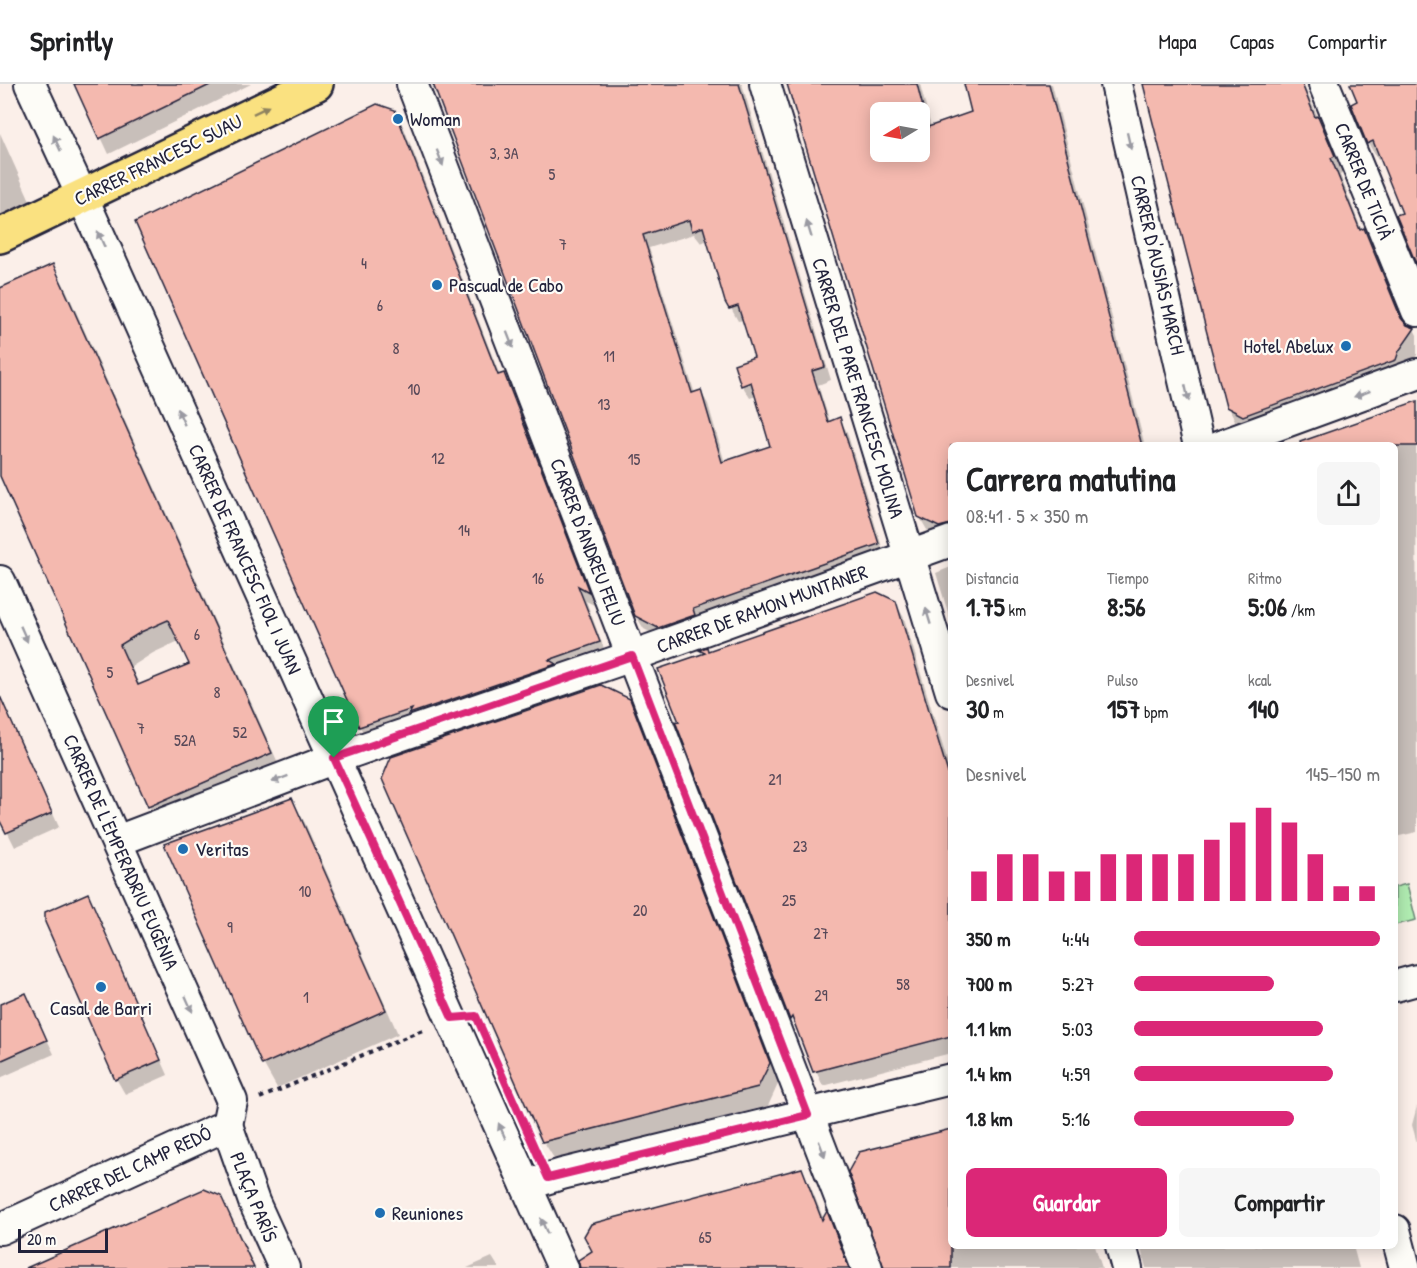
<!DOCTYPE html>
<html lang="es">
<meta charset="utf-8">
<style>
:root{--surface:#fff;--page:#f6f6f6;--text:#202124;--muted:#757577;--line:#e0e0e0;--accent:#db2777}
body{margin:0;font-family:"Patrick Hand",sans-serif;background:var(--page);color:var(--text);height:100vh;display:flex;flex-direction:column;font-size:22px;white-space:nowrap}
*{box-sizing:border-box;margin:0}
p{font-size:20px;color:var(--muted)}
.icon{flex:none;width:33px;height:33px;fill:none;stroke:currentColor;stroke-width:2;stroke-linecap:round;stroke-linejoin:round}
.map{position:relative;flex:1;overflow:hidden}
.drawer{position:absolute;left:948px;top:358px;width:450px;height:807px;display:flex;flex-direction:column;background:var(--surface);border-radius:9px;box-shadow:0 3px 15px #0003}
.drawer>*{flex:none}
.needle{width:39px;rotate:260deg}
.buttons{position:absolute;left:870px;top:18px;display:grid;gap:12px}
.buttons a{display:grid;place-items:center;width:60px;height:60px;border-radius:9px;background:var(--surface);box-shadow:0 3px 15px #0003;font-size:30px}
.scale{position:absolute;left:18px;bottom:15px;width:90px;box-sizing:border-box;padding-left:6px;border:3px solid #22223b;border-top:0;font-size:16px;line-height:21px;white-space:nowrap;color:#22223b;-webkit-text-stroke:4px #fdfcf7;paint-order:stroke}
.pin{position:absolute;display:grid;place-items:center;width:51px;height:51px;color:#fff;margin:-62px -26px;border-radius:50% 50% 50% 0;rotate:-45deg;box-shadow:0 0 6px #0007}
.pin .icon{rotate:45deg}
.round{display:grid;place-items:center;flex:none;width:63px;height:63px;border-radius:9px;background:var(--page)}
.headline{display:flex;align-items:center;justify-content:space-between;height:102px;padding:0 18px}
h1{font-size:33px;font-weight:700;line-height:45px}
.figures{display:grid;grid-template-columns:repeat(3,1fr);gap:9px;height:102px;padding:6px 18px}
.figures div{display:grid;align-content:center}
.figures b{font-size:26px;font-weight:700}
.figures small{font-size:16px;font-weight:400}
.figures p{font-size:16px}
.chart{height:168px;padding:12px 18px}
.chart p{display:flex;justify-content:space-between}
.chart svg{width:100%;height:108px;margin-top:6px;stroke:var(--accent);stroke-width:6}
.action{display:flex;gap:12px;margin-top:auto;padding:12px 18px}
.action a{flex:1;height:69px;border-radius:9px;background:var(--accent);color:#fff;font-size:24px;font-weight:700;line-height:69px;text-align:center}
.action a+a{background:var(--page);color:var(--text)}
ul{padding:0 18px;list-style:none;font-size:20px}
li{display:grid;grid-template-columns:96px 72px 1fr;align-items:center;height:45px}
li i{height:15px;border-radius:8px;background:var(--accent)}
header{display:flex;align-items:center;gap:36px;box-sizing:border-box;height:84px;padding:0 30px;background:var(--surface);border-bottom:2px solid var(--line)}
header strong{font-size:28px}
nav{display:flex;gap:33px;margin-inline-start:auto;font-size:21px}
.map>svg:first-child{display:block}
</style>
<header>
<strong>Sprintly</strong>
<nav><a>Mapa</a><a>Capas</a><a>Compartir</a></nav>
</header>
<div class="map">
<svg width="1417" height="1184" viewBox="0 0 1417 1184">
<rect width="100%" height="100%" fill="#fbefe9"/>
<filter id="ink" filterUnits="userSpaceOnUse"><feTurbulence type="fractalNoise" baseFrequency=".0167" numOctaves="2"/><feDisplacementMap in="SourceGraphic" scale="12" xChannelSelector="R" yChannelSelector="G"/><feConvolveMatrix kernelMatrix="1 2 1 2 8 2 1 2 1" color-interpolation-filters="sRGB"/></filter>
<g filter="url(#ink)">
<!-- green -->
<polygon fill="#b1edb2" stroke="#6a8876" stroke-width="1.5" points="1407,800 1416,836 1395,841 1395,803"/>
<!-- shadow -->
<g fill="#0003" fill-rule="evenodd">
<polygon points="76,0 251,0 109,70"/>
<path d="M 435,0 L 742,0 L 831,296 L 818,301 L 830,338 L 839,335 L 847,348 L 885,473 L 666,557 L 644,545 L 636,532 ZM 694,150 L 701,159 L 708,156 L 727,217 L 738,237 L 744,236 L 756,274 L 742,301 L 750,314 L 756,312 L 772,363 L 725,379 L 708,320 L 701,308 L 695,310 L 649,164 Z"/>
<path d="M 788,0 L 920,0 L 931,43 L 972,29 L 965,0 L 1052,0 L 1145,362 L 951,362 L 951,455 L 947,456 L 927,446 L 919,432 ZM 880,28 L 920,28 L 920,68 L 880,68 Z"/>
<polygon points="1144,0 1303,0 1343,89 1340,91 1362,147 1364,146 1373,163 1406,242 1414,245 1417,251 1417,271 1408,284 1253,348 1237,340 1227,322"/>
<polygon points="1352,0 1417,0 1417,178 1404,130 1382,74 1378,76 1368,59 1359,18"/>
<polygon points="394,27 404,44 500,292 504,291 513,307 596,522 586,517 608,575 370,659 360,643 137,139"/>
<polygon points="0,49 32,121 0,136"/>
<path d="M 53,182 L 65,203 L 283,690 L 161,743 L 149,722 L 0,389 L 0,206 ZM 179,557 L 191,581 L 140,602 L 131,583 L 153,569 Z"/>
<polygon points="1416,319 1417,748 1395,753 1395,362 1295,362"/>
<polygon points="951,483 951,538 936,489"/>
<polygon points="895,518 904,534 951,689 951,969 823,1002 792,936 678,640 681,641 704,571 702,567 708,568"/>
<polygon points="0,611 59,743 15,763 0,733"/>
<polygon points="629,616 640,636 779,998 768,1022 555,1076 544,1058"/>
<polygon points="292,716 305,739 398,950 277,1004 264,981 166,761"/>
<polygon points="87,811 95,825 168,991 125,1010 117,996 44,830"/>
<polygon points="26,911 54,970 0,994 0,922"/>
<polygon points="1417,1022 1417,1059 1412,1041"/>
<polygon points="951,1046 951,1162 1095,1162 1102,1184 885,1184"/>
<polygon points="801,1086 810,1101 824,1136 827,1130 835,1144 850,1184 599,1184"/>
<polygon points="220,1113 234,1137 255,1184 29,1184"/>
<polygon points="1140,1162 1353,1162 1359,1184 1146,1184"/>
<polygon points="492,1173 499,1184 467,1184"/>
</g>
<!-- building -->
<g fill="#f4b9af" stroke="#22223b" stroke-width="1.5" fill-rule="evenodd">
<polygon points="74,0 212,0 99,55"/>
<path d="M 433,0 L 739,0 L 825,283 L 812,287 L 828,338 L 840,333 L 879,460 L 693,525 L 695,531 L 658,544 L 635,532 ZM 689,136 L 692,147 L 703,143 L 725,218 L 729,225 L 738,222 L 754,273 L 734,280 L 741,302 L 751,298 L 770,362 L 722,378 L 701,306 L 692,309 L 643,151 Z"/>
<path d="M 787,0 L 917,0 L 928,43 L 971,28 L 964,0 L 1049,0 L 1142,362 L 951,362 L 951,440 L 939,443 L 918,433 ZM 880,28 L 920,28 L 920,68 L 880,68 Z"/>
<polygon points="1143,0 1302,0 1315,33 1318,32 1335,72 1331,74 1360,146 1364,144 1401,234 1407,241 1415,244 1399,267 1396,276 1243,332 1226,323"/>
<polygon points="1350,0 1417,0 1417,182 1396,131 1402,129 1373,57 1367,60 1351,20 1357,17"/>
<polygon points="377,20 395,26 498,291 504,289 589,508 578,502 600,558 549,576 556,580 409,630 412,625 359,643 135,138"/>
<path d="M 53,180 L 272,669 L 148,723 L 0,392 L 0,204 ZM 168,536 L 189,580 L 138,601 L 120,561 L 141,548 Z"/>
<polygon points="1417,317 1417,362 1301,362 1300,358"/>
<polygon points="877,508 896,517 951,699 951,952 813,988 792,933 790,936 675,637 679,638 658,585 705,569 699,566 707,563 708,567"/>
<polygon points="601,601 630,615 770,979 758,1003 542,1058 382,695 391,673"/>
<polygon points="0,612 52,729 6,749 0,737"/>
<polygon points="292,714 386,926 262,981 164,760"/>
<polygon points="88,809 161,976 115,996 45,838 45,828"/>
<polygon points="26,909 47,956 0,977 0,920"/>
<polygon points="951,1045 951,1184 884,1184 848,1088 859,1068"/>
<polygon points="802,1084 822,1136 827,1127 849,1184 580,1184 578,1176 592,1167 584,1152 591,1140"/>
<polygon points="204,1105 221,1112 254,1184 26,1184"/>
</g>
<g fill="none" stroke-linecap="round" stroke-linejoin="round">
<!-- minor casing -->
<g stroke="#22223b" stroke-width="34">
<g id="minor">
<polyline points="30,0 82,112 563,1184"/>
<polyline points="412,0 867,1184"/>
<polyline points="765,0 951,608"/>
<polyline points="1116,0 1199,362"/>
<polyline points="1324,0 1417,227"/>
<polyline points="1220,362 1417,290"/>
<polyline points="0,497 232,1017 227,1041"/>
<polyline points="117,757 335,674 632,572 951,457"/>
<polyline points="1395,902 1417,896"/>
<polyline points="227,1041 254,1118 284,1184"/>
<polyline points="526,1101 562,1090 951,995"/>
<polyline points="0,1145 227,1041"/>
<polyline points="1395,1146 1405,1184"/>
<polyline points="1121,1162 1127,1184"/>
</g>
</g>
<!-- major casing -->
<g stroke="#22223b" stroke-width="38">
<polyline id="major" points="0,152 316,0"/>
</g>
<!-- path -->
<polyline stroke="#22223b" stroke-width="4" stroke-dasharray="4.5 4.5" stroke-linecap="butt" points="260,1014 425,945"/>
<!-- minor -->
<use href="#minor" stroke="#fdfcf7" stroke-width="30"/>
<!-- major -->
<use href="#major" stroke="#fae180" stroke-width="33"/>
</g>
<!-- one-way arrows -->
<defs><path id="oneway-solid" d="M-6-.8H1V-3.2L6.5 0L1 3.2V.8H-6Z" transform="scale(1.5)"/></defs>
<use fill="#8e825e" href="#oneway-solid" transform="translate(261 26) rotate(-26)"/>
<g fill="#9a9aa2">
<use href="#oneway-solid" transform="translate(1129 57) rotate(77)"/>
<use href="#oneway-solid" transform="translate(57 59) rotate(-115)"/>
<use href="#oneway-solid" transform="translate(440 74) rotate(69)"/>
<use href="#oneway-solid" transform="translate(809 145) rotate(-107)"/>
<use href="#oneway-solid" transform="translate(101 155) rotate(-114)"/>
<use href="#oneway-solid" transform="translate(510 256) rotate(69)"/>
<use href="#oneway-solid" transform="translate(1187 309) rotate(77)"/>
<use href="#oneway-solid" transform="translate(1362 310) rotate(160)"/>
<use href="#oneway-solid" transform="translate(181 333) rotate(-114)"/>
<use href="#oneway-solid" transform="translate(928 532) rotate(-107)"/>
<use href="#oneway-solid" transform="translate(24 550) rotate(66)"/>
<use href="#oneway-solid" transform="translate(280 695) rotate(159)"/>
<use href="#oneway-solid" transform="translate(189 920) rotate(66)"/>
<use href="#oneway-solid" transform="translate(502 1047) rotate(-114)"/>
<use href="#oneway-solid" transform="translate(822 1065) rotate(69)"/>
<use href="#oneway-solid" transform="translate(544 1142) rotate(-114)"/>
</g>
</g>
<g fill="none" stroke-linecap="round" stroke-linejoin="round" filter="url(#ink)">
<!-- route casing -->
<g stroke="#fff" stroke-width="12">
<polygon id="route" points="632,572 808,1031 548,1094 476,932 452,934 334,674"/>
</g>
<!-- route -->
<use href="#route" stroke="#db2777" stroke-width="8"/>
</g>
<!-- markers -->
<g fill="#1f6fb2" stroke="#fdfcf7" stroke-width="2">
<circle cx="398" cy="35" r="6"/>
<circle cx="437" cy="201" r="6"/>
<circle cx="1346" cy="262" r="6"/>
<circle cx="183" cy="765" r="6"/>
<circle cx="101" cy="903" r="6"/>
<circle cx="380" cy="1129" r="6"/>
</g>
<g text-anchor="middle" stroke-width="4.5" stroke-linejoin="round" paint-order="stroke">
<!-- number labels -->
<g font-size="16" fill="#564858">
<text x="504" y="75">3, 3A</text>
<text x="552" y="96">5</text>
<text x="563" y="166">7</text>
<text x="364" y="185">4</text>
<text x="380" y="227">6</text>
<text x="396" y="270">8</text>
<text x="609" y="278">11</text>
<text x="414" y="311">10</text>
<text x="604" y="326">13</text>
<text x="438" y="380">12</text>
<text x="634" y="381">15</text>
<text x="464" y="452">14</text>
<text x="538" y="500">16</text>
<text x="197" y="556">6</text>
<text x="110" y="594">5</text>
<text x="217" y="614">8</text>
<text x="141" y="650">7</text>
<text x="240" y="654">52</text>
<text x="185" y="662">52A</text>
<text x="775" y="701">21</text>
<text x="800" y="768">23</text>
<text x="305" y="813">10</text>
<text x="789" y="822">25</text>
<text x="640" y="832">20</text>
<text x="230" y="849">9</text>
<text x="821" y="855">27</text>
<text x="903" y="906">58</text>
<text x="821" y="917">29</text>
<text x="306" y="919">1</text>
<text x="705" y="1159">65</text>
</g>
<!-- poi labels -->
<g font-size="20" fill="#22223b" stroke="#fdfcf7" text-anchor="start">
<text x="410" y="42">Woman</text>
<text x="449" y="208">Pascual de Cabo</text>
<text x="1334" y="269" text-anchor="end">Hotel Abelux</text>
<text x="195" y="772">Veritas</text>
<text x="101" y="931" text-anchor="middle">Casal de Barri</text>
<text x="392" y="1136">Reuniones</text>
</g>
<!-- street labels -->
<g font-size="20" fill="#22223b" stroke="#fdfcf7">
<text transform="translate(158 76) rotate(-26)" y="7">CARRER FRANCESC SUAU</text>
<text transform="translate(1364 97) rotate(68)" y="7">CARRER DE TICIÀ</text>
<text transform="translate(1158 181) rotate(77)" y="7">CARRER D'AUSIÀS MARCH</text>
<text transform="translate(858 304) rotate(73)" y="7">CARRER DEL PARE FRANCESC MOLINA</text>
<text transform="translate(588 458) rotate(69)" y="7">CARRER D'ANDREU FELIU</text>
<text transform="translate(245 475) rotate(66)" y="7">CARRER DE FRANCESC FIOL I JUAN</text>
<text transform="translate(762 525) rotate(-20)" y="7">CARRER DE RAMON MUNTANER</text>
<text transform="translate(121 768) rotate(66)" y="7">CARRER DE L'EMPERADRIU EUGÈNIA</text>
<text transform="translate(130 1085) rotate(-25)" y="7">CARRER DEL CAMP REDÓ</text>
<text transform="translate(254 1113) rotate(68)" y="7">PLAÇA PARÍS</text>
</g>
</g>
</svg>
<div class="buttons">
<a><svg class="needle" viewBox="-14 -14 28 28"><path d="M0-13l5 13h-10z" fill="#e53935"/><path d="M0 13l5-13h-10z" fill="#757577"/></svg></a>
</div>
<div class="scale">20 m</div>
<div class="pin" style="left:334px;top:674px;background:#1e9e55"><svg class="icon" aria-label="arrive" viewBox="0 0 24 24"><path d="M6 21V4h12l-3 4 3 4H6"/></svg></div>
<section class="drawer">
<div class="headline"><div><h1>Carrera matutina</h1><p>08:41 · 5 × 350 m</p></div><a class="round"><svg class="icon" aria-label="share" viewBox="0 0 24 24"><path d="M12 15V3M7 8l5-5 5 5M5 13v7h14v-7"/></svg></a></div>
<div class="figures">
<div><p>Distancia</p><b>1.75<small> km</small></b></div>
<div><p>Tiempo</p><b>8:56</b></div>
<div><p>Ritmo</p><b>5:06<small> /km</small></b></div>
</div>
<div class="figures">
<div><p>Desnivel</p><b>30<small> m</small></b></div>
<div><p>Pulso</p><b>157<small> bpm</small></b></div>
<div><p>kcal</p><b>140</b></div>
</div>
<div class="chart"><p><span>Desnivel</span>145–150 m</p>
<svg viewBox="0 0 160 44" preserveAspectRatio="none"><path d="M5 44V32M15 44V25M25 44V25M35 44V32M45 44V32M55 44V25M65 44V25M75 44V25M85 44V25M95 44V19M105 44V12M115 44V6M125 44V12M135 44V25M145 44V38M155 44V38"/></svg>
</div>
<ul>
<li><b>350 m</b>4:44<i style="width:100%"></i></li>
<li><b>700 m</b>5:27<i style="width:57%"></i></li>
<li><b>1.1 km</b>5:03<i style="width:77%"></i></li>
<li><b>1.4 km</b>4:59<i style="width:81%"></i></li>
<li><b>1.8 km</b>5:16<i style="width:65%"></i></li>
</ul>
<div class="action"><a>Guardar</a><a>Compartir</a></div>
</section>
</div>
